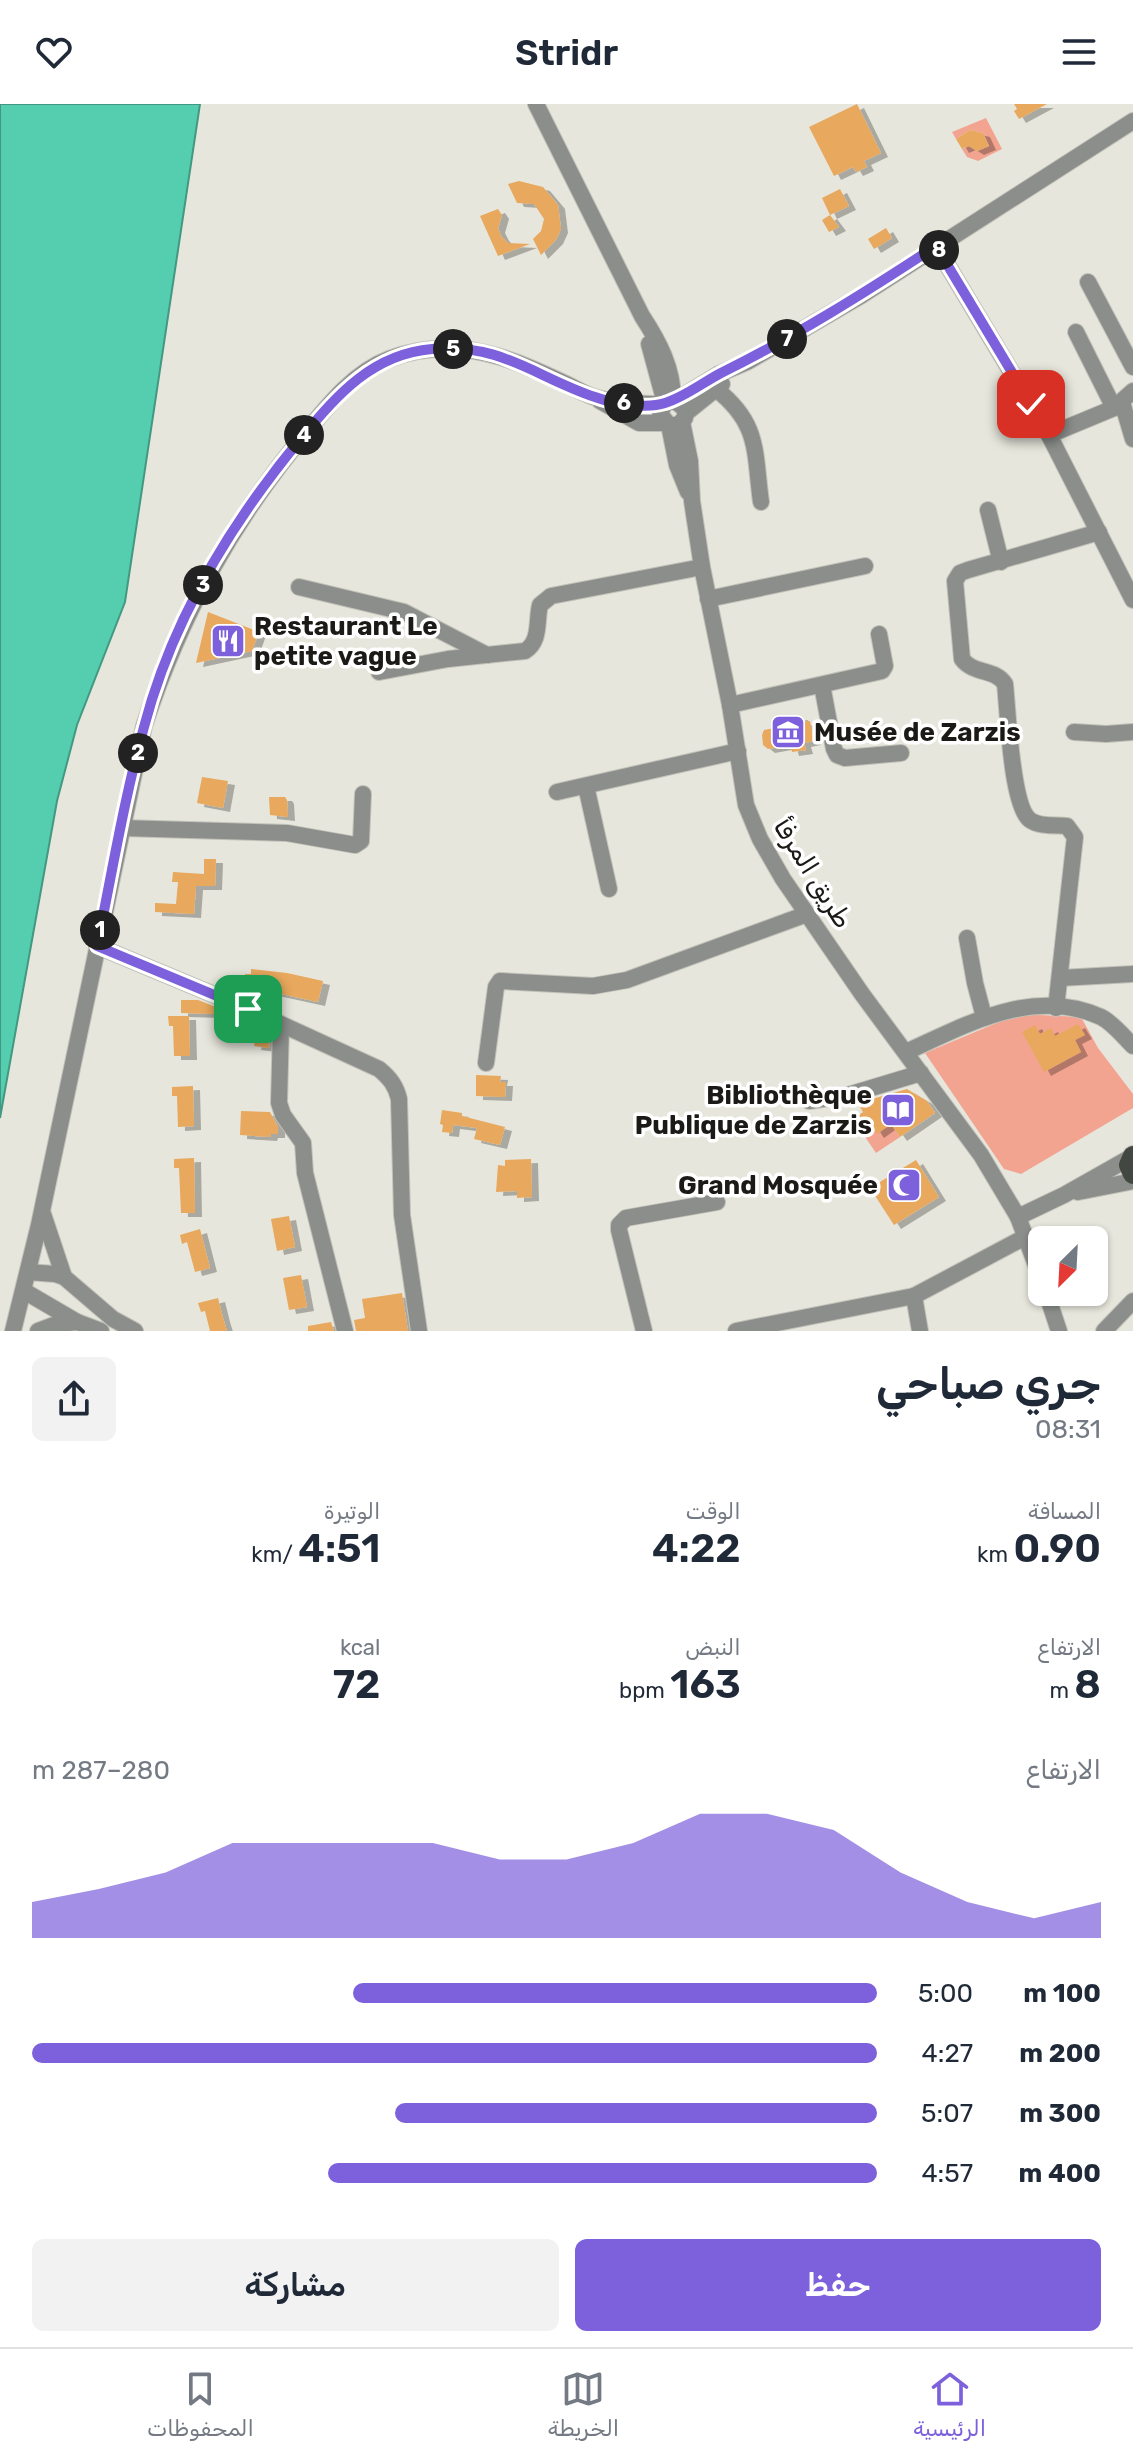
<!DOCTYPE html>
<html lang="ar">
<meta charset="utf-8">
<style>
:root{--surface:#fff;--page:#f2f2f3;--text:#1f2937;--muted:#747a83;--line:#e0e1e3;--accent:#7d60db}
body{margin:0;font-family:Rubik,Cairo,sans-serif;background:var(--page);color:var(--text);direction:rtl;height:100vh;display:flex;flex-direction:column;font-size:30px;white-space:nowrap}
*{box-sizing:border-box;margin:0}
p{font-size:26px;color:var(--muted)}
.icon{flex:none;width:44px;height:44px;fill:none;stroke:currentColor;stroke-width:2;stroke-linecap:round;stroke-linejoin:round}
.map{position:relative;height:1227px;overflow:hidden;direction:ltr}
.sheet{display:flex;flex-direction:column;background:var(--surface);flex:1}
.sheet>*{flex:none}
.needle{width:52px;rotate:204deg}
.fabs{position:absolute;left:1028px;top:1122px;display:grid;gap:16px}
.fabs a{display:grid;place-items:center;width:80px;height:80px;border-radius:12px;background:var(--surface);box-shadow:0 2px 6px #0004;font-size:40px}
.pin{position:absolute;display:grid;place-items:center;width:68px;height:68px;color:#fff;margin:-34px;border-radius:16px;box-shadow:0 4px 12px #0006}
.km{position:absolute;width:40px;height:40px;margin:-20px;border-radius:50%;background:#222;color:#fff;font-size:22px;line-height:40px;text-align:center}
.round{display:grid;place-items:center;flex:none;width:84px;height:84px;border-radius:12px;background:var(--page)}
.headline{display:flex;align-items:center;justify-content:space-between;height:136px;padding:0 32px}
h1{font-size:44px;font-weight:600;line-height:60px}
.metrics{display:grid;grid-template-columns:repeat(3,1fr);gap:12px;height:136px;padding:8px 32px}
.metrics div{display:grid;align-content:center}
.metrics b{font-size:40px;font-weight:600}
.metrics small{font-size:22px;font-weight:400}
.metrics p{font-size:22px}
.chart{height:224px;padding:16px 32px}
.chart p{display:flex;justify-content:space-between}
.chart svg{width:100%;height:144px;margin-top:8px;fill:var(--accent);opacity:.7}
.cta{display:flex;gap:16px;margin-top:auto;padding:16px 32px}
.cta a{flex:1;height:92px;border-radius:12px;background:var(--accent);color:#fff;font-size:32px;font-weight:600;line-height:92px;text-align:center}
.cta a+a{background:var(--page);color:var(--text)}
ul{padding:0 32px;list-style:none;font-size:26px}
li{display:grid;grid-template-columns:128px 96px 1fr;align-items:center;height:60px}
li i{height:20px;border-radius:10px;background:var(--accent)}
header{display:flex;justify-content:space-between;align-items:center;height:104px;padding:0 32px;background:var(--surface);font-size:36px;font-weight:600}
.menu{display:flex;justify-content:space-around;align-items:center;height:112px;border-top:2px solid var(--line);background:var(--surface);font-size:22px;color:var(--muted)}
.menu a{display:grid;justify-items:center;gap:4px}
.menu .selected{color:var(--accent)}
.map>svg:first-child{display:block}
</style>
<header><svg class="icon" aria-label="menu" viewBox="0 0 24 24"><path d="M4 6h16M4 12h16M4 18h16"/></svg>Stridr<svg class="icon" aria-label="heart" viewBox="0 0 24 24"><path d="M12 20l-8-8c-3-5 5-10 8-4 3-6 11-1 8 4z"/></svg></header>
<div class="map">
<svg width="1133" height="1227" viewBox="0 0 1133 1227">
<defs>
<filter id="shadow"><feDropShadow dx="7" dy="4" stdDeviation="0" flood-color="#0004"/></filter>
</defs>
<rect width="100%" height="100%" fill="#e7e6dc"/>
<!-- green -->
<g fill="#f2a491">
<polygon points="986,14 1002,45 978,57 967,53 962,45 969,42 977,47 989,42 983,29 970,26 956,35 952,28"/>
<polygon points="1018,910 1081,913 1098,944 1133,990 1133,1004 1021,1070 1004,1065 925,949"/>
<polygon points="859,1011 866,1021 870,1019 877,1029 891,1020 900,1033 876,1049 853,1015"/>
</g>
<!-- water -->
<polygon fill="#54ceae" stroke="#439881" stroke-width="2" points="0,0 200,0 125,498 77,621 57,697 0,1014"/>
<!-- building -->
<g fill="#e8a85d" filter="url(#shadow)">
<polygon points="857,0 881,49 864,57 867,63 856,68 853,63 834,72 809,23"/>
<polygon points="1014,0 1047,0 1019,15 1014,7 1017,5"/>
<polygon points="970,26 983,29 989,42 977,47 969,42 962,45 956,35"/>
<polygon points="519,77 543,83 558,101 561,125 556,136 541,151 533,135 541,127 544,115 534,100 517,99 508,80"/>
<polygon points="840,85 849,102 830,111 822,94"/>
<polygon points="498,105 502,111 498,125 502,133 508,139 530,140 498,152 480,112"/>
<polygon points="830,111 839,123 829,128 822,116"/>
<polygon points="886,124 892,134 874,145 868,135"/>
<polygon points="208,508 259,528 252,547 196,559"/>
<polygon points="801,612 802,618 810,617 814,637 804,639 806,646 792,648 790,641 768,645 763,641 762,631 764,626 790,621 789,614"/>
<polygon points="202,673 228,677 223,704 197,699"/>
<polygon points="269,693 285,693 287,696 288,713 270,711"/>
<polygon points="204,755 216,755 215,782 196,782 194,810 155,808 155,799 176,800 178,778 172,778 173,768 204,770"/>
<polygon points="251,865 287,869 323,877 318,898 272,888 253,887 254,881 244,880 245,870 251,870"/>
<polygon points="181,896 198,896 216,903 216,910 181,909"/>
<polygon points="168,912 189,912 190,952 174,952 173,922 169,922"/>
<polygon points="1078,920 1085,931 1075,936 1081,948 1044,968 1022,928 1035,921 1040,930 1051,924 1055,932"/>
<polygon points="257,925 270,928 269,944 254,942"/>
<polygon points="476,971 501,972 500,978 506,978 505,993 476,992"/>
<polygon points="193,982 194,1022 178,1023 177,992 172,992 172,983"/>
<polygon points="907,985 927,997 935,1009 900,1033 891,1020 877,1030 870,1019 866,1021 859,1011 863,1008 860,1003 866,999 865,997"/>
<polygon points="442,1006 462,1009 462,1012 505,1023 500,1041 474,1035 477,1024 453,1021 452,1029 442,1028 443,1021 440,1020"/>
<polygon points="241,1007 270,1008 278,1023 278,1030 271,1030 270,1033 240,1031"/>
<polygon points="194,1054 195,1109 181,1109 179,1064 174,1064 174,1055"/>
<polygon points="531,1055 532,1093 517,1094 517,1087 496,1088 498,1061 505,1062 505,1056"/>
<polygon points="916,1056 939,1093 894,1121 870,1084"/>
<polygon points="289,1112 295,1143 277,1147 271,1115"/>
<polygon points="200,1125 210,1164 195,1168 187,1138 182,1140 180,1131"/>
<polygon points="301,1171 307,1203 289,1206 283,1174"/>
<polygon points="402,1189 408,1227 356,1227 354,1216 365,1214 362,1195"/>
<polygon points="218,1194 223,1214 227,1227 210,1227 205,1207 201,1208 198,1199"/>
<polygon points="331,1218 334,1227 308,1227 308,1222"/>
</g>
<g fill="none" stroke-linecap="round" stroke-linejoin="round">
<!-- minor casing -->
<g stroke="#c2c1b9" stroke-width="18">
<g id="minor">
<path d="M 536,0 L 642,212 C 659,238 673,264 673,296"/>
<polyline points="936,142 1049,331 1133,496"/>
<polyline points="1088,178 1133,263"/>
<polyline points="1076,228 1114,304"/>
<polyline points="649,240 665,299"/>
<path d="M 716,285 C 760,320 754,347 761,398"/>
<polyline points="600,297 639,319 666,319"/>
<polyline points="675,297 685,305 685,314 678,321 669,321 660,310 665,299 675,297 719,270 747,258 862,191 1133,17"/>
<polyline points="1122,298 1133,335"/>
<polyline points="686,309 722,280"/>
<polyline points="682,318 690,357 692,397 702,463 730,601 746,701 760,735 783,775 862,890 981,1051 1018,1113 1042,1177"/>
<polyline points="669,321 677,361 688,388"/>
<polyline points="1049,331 1114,304 1133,287"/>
<polyline points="988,406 1001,458"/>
<polyline points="299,483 404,508 487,551"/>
<polyline points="708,495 865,462"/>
<path d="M 379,568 L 448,555 L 525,547 C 541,537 536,517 540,501 L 551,492 L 702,463"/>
<polyline points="822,581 834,645 837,651 845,654 901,649"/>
<polyline points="730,601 882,567 885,562 879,530"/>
<polyline points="1074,628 1106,630 1133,628"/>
<polyline points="586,682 609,785"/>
<polyline points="557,688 738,647"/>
<polyline points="122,724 287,729 355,741 361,737 363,690"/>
<polyline points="967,834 975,879 984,913"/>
<path d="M 97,842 L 248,905 L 379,965 C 390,974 396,982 399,995 L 402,1111 L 419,1227"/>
<polyline points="1060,874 1133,870"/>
<path d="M 1056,904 L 1075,733 L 1067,722 C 1056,721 1039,723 1030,716 C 1011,702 1008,606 1005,580 C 995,564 974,571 962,555 L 955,477 L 960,469 L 968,466 L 1099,428"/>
<polyline points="281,921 279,999 283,1011 303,1039 305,1069 345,1227"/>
<path d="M 906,948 C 966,921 1033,882 1101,913 C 1113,919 1123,932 1133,942"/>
<polyline points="486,959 496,883 500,877 593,882 627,876 807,810"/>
<polyline points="809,997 848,991 921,969"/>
<polyline points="1078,1088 1133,1077"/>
<polyline points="43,1110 64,1173"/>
<polyline points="1018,1113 1064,1091 1133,1052"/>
<polyline points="28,1168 55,1170 64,1173 113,1215 135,1227"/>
<polyline points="24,1187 77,1218 101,1227"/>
<polyline points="1046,1188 1059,1227"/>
<polyline points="914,1192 920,1227"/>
<path d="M 13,1227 L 39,1121 L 144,622 C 181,510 232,417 308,326 C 330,299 355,268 389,255 C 412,246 437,243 461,245 C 499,249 530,263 564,279 C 575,284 586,291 597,294 C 619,300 642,300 664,300"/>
<polyline points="38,1227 54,1221 77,1218"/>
<polyline points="644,1227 619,1126 619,1121 626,1114 717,1098"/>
<polyline points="736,1227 914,1192 1027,1132"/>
<polyline points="1104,1227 1133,1197"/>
</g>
</g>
<!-- major casing -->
<g stroke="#c2c1b9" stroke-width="22">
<polyline id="major" points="1133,1052 1129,1061 1133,1070"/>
</g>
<!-- minor -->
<use href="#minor" stroke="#8b8e8a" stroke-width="16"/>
<!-- major -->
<use href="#major" stroke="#434741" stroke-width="20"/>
</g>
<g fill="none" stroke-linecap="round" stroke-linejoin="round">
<!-- route casing -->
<g stroke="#fff" stroke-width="16">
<path id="route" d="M 248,905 L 97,842 C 112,769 124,695 144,623 C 172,516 233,416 303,332 C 338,290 373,250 432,245 C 502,239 535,273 595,293 C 614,300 647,305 665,299 C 685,293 702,279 721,269 C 796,232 866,188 936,142 L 1031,300"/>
</g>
<!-- route -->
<use href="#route" stroke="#7d60db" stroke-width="10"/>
</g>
<!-- icons -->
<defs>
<g id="restaurant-square" transform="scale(1.8)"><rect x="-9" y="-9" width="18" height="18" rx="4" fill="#7d60db" stroke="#fff"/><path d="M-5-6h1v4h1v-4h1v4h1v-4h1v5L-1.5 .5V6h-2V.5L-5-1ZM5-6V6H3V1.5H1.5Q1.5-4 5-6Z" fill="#fff"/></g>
<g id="museum-square" transform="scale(1.8)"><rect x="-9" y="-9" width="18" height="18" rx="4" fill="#7d60db" stroke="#fff"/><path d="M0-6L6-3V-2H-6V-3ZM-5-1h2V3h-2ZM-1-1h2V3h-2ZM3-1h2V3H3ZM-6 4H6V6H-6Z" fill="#fff"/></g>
<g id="library-square" transform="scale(1.8)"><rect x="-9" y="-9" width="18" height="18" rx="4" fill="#7d60db" stroke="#fff"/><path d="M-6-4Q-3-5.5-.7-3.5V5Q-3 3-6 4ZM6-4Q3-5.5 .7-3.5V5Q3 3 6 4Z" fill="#fff"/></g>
<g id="mosque-square" transform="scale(1.8)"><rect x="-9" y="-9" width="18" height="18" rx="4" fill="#7d60db" stroke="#fff"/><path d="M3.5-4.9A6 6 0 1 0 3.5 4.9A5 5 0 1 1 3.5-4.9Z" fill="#fff"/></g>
</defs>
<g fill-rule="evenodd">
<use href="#restaurant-square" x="228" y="537"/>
<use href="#museum-square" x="788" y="628"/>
<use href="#library-square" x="898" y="1006"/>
<use href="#mosque-square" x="904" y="1081"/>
</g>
<g text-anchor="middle" stroke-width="7" stroke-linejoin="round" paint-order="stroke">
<!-- poi labels -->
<g font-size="26" font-weight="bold" fill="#1b1a17" stroke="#fff" text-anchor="start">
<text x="254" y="531">Restaurant Le<tspan x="254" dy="30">petite vague</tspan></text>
<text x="814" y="637">Musée de Zarzis</text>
<text x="872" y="1000" text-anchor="end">Bibliothèque<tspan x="872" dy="30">Publique de Zarzis</tspan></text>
<text x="878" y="1090" text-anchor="end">Grand Mosquée</text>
</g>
<!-- street labels -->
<g font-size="26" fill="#1b1a17" stroke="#fff">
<text transform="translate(813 769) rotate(58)" y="9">طريق المرفأ</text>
</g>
</g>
</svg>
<div class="fabs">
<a><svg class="needle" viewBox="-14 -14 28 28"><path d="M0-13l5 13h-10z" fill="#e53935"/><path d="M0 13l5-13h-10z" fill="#747a83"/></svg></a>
</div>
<div class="pin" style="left:248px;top:905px;background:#1e9e55"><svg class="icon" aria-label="arrive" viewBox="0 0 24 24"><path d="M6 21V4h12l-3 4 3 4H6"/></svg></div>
<div class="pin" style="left:1031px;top:300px;background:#d93025"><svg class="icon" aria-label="check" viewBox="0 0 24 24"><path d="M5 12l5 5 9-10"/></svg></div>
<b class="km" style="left:100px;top:826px">1</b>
<b class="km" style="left:138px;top:649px">2</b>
<b class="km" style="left:203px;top:481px">3</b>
<b class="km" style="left:304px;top:331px">4</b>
<b class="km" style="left:453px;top:245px">5</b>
<b class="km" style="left:624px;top:299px">6</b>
<b class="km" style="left:787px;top:235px">7</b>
<b class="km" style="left:939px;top:146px">8</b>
</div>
<section class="sheet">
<div class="headline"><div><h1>جري صباحي</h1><p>08:31</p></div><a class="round"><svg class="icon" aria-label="share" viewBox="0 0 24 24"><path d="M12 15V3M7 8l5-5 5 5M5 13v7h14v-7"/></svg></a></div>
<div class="metrics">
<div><p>المسافة</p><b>0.90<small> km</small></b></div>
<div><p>الوقت</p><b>4:22</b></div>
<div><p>الوتيرة</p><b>4:51<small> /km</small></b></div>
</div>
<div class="metrics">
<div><p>الارتفاع</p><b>8<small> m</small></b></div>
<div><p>النبض</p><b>163<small> bpm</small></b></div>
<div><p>kcal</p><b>72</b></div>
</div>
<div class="chart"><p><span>الارتفاع</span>280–287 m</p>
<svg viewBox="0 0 160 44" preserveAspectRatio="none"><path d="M0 44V33L10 29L20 24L30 15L40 15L50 15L60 15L70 20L80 20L90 15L100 6L110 6L120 11L130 24L140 33L150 38L160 33V44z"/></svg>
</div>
<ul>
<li><b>100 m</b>5:00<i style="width:62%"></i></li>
<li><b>200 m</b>4:27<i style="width:100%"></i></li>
<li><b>300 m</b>5:07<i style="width:57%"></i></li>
<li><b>400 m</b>4:57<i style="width:65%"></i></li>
</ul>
<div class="cta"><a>حفظ</a><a>مشاركة</a></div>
</section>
<nav class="menu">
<a class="selected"><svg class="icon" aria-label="home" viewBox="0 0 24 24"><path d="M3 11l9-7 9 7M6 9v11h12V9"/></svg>الرئيسية</a>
<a><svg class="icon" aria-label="map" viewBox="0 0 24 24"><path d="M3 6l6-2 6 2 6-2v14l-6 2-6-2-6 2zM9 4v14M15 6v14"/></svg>الخريطة</a>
<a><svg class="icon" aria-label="saved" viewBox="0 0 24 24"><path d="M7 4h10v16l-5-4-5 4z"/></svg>المحفوظات</a>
</nav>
